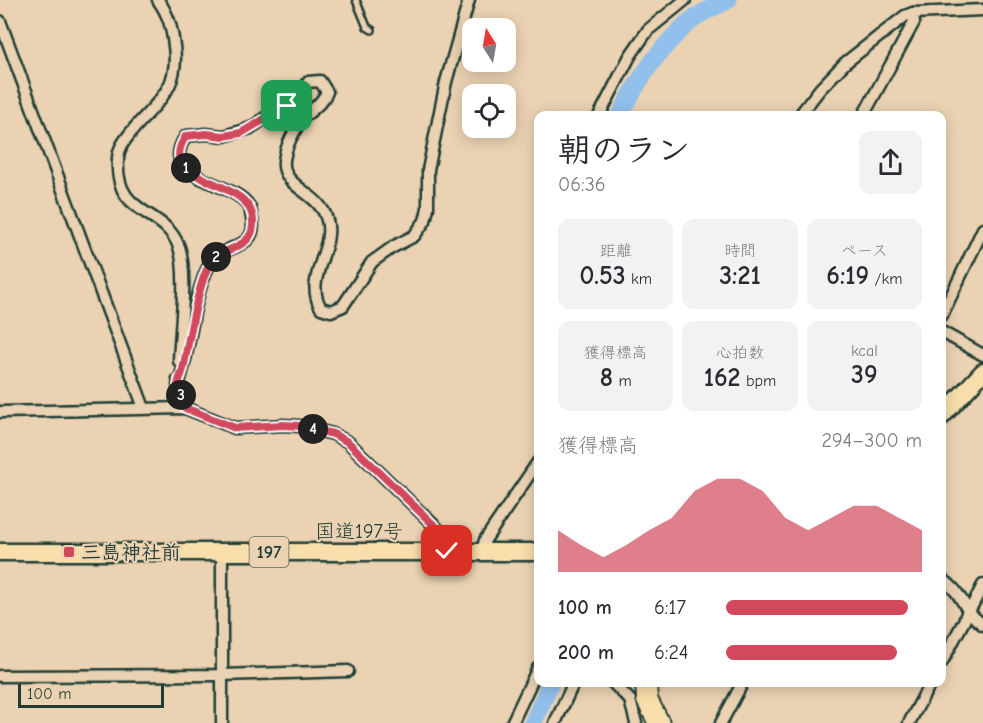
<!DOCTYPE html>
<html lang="ja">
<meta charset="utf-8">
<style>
:root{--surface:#fff;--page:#f2f2f3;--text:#2b2b33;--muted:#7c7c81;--accent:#d1495b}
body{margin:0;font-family:"Comic Neue","Klee One",sans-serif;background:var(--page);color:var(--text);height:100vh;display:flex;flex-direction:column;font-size:22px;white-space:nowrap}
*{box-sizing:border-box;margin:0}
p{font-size:20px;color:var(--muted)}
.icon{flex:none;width:33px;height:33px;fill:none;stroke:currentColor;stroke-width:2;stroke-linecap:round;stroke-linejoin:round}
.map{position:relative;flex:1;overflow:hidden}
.side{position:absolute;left:534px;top:111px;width:412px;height:576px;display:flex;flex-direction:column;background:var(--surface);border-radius:12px;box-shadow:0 3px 15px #0003}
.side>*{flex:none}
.needle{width:39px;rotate:349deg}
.tools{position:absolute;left:462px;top:18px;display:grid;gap:12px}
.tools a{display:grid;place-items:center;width:54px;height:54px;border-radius:12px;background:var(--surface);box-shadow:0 3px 15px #0003;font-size:30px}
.scale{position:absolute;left:18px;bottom:15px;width:146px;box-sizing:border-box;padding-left:6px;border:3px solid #1f3d34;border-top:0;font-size:16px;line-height:21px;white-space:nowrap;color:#1f3d34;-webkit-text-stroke:4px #ebd2b3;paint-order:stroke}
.pin{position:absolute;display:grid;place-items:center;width:51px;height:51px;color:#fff;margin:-26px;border-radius:12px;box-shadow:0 3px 9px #0006}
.km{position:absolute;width:30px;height:30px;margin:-15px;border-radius:50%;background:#222;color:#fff;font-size:16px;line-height:30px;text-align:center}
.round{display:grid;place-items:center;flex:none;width:63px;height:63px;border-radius:12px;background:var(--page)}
.overview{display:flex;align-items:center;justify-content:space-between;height:102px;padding:0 24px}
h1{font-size:33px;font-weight:700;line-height:45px}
.figures{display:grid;grid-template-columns:repeat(3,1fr);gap:9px;height:102px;padding:6px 24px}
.figures div{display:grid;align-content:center;border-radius:12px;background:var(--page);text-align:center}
.figures b{font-size:26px;font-weight:700}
.figures small{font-size:16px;font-weight:400}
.figures p{font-size:16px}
.chart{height:168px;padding:12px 24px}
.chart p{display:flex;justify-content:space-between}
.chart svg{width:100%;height:108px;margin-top:6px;fill:var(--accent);opacity:.7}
ul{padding:0 24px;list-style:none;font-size:20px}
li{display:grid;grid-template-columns:96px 72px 1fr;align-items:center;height:45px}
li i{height:15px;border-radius:8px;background:var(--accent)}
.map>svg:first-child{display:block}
</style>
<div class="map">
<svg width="983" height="723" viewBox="0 0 983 723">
<rect width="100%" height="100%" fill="#ebd2b3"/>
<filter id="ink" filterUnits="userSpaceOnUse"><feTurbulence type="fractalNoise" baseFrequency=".0167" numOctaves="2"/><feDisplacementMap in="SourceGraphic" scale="12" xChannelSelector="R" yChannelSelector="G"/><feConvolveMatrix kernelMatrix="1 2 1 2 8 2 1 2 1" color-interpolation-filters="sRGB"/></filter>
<g filter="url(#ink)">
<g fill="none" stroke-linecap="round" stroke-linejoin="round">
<!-- river -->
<g stroke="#92c0ec" stroke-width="18">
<path d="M 620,116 C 639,78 661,44 695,18 C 704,11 717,6 728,0"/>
<polyline points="533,723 551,682"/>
</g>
<!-- service casing -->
<g stroke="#1f3d34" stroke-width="10">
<polyline id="service" points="356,0 367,27 372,30"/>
</g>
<!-- minor casing -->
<g stroke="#1f3d34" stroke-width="15">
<g id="minor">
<path d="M 158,0 C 169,15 172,29 174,46 C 180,90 156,102 132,131 C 125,140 118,148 118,159 C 114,218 165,207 179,247 C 188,273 180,332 179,361"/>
<polyline points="0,21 144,408"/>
<polyline points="599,116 630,56 648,30 685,0"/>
<polyline points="799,116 820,89 845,63 905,16 913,13"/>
<polyline points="863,116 914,22 913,13 983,10"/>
<polyline points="942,315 983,229"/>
<polyline points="942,332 983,355"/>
<polyline points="178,379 185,408"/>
<path d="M 178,385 C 192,346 191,302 209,265 C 219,244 259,251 252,219 C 251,215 251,209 249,206 C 233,180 156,180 186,136 L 206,134 L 224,136 L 251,128 L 269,115 L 287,106 L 308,82 L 320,81 L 327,92 C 322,104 312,109 303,118 C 296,127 287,144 285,155 C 276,188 320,190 327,220 C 335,249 303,279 321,308 L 331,311 L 343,306 L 372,262 L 393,247 L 414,236 L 425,221 L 428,208 L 428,170 L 446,82 L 469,0"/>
<polyline points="0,412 185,408 235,428 283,425 300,426 333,434 348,442 441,532 447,540 447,551"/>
<polyline points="482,551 485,540 538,462"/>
<path d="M 942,579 C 957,589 959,597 968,610 C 972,616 978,621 983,625"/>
<polyline points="942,662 964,621 968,610 972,606 983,585"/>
<polyline points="0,676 221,675 348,671"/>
<polyline points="612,682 630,700 636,723"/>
<polyline points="222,723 222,552"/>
<polyline points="512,723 538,668"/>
<polyline points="555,723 574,682"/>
<polyline points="721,723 743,682"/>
<polyline points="909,723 931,682"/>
</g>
</g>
<!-- trunk casing -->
<g stroke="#1f3d34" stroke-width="21">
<g id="trunk">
<polyline points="942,416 983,372"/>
<polyline points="0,552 538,552"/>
</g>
</g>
<!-- motorway casing -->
<g stroke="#1f3d34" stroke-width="24">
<polyline id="motorway" points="646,682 647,700 659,723"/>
</g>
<!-- service -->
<use href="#service" stroke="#ebd2b3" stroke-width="5"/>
<!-- minor -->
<use href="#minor" stroke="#ebd2b3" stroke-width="10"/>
<!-- trunk -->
<use href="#trunk" stroke="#f8deab" stroke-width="16"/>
<!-- motorway -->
<use href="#motorway" stroke="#f8deab" stroke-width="20"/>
</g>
</g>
<g fill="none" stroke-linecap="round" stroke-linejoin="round" filter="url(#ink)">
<!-- route casing -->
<g stroke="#fff" stroke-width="12">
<path id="route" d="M 287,106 L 241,133 L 224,136 L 206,134 L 186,136 C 150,189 266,174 252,231 C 247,248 225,248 213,260 C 199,273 188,347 183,369 C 182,374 178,381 178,386 C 179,393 183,401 185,408 L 235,428 L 283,425 L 300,426 L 333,434 L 348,442 L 441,532 L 447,540 L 447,551"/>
</g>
<!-- route -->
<use href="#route" stroke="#d1495b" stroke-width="8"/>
</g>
<!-- markers -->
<rect fill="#d1495b" stroke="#ebd2b3" stroke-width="2" x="63" y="546" width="12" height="12" rx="3"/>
<g text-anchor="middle" stroke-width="4.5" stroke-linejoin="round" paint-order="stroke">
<!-- shield labels -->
<rect fill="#ebd2b3" stroke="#5c6a5a" stroke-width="1.5" x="249.5" y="537" width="39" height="30" rx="4.5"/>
<g font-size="18" font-weight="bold" fill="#1f3d34">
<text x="269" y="558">197</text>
</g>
<!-- street labels -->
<g font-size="20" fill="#1f3d34" stroke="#ebd2b3">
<text x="359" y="538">国道197号</text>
</g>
<!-- poi labels -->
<g font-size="20" font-weight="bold" fill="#1f3d34" stroke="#ebd2b3" text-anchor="start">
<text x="81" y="559">三島神社前</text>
</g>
</g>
</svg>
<div class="tools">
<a><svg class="needle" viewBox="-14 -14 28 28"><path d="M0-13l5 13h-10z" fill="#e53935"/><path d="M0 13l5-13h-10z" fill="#7c7c81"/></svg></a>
<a><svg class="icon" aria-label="locate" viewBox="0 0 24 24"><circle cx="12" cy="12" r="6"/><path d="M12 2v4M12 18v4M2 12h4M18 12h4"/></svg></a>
</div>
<div class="scale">100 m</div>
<div class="pin" style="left:287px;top:106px;background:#1e9e55"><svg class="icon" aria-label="arrive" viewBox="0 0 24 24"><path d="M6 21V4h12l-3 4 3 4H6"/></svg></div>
<div class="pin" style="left:447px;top:551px;background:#d93025"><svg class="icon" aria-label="check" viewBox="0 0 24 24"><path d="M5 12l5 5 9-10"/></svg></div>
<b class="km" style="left:186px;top:168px">1</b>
<b class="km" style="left:216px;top:257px">2</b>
<b class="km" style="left:181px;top:395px">3</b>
<b class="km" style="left:313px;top:429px">4</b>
<section class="side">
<div class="overview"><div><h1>朝のラン</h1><p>06:36</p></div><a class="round"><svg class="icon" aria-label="share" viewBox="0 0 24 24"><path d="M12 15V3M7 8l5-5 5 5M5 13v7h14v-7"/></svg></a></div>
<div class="figures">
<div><p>距離</p><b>0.53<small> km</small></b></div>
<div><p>時間</p><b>3:21</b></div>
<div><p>ペース</p><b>6:19<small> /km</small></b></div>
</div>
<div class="figures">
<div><p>獲得標高</p><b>8<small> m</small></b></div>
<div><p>心拍数</p><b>162<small> bpm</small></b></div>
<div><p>kcal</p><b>39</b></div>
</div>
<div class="chart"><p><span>獲得標高</span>294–300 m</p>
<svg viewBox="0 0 160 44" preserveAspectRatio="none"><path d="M0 44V27L10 33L20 38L30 33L40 27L50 22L60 11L70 6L80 6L90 11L100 22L110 27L120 22L130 17L140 17L150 22L160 27V44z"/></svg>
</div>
<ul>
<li><b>100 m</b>6:17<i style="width:93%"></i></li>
<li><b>200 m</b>6:24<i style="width:87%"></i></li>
</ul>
</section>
</div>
